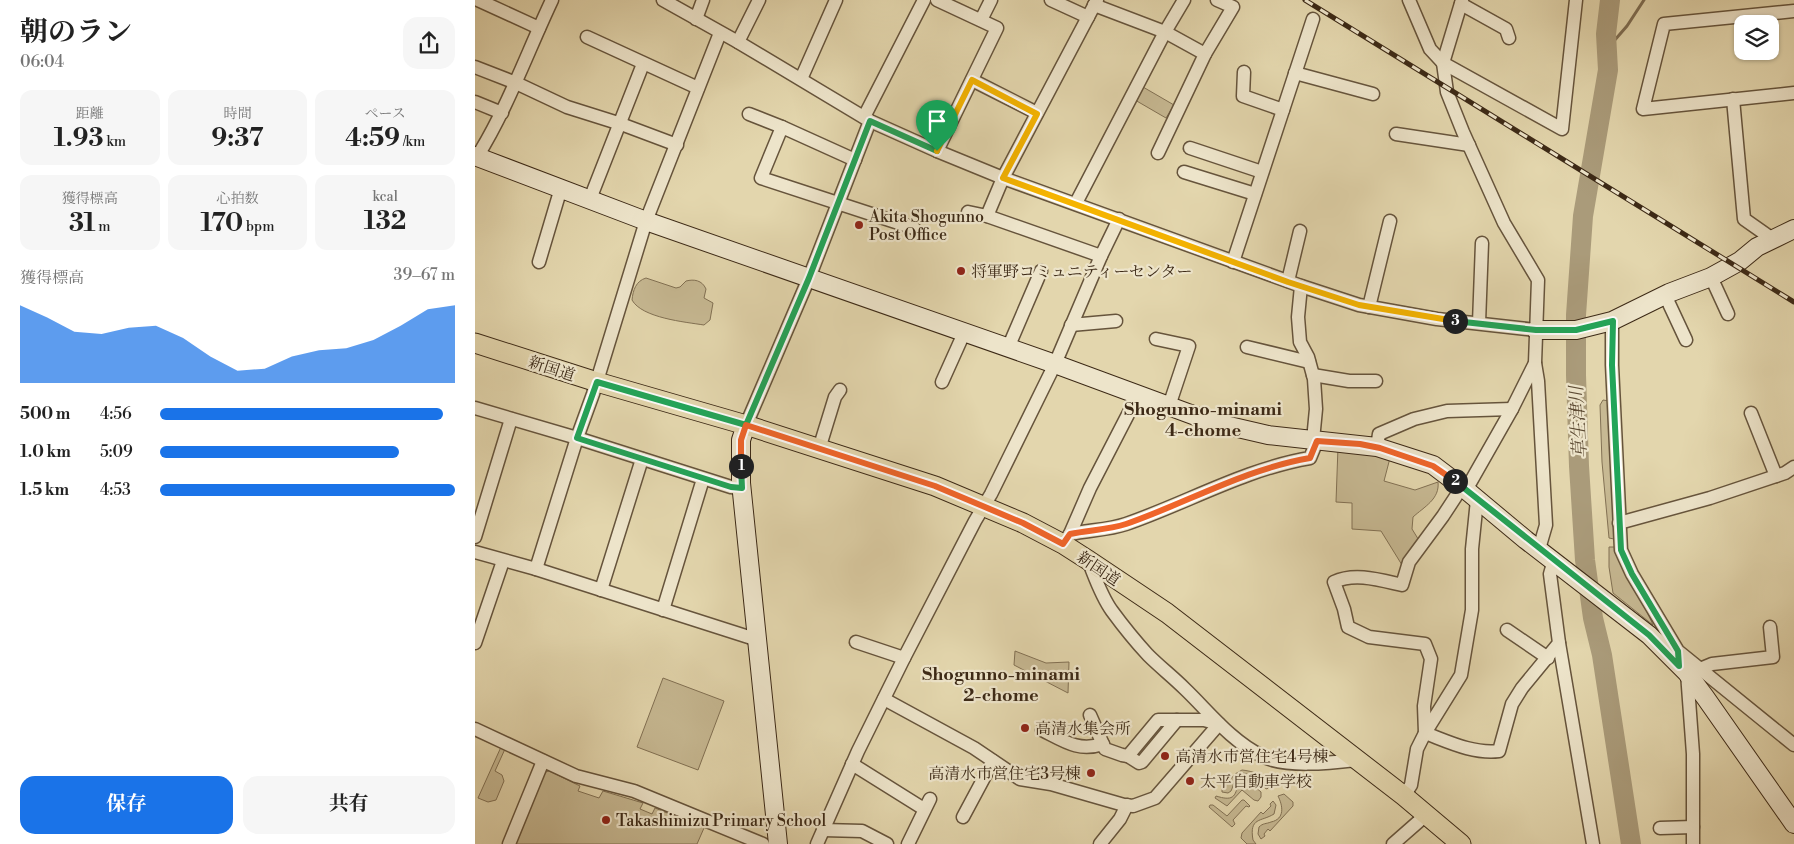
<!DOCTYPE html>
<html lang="ja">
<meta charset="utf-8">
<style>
:root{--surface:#fff;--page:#f6f6f6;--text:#222;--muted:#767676;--accent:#1a73e8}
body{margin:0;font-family:"Libre Bodoni","Noto Serif JP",serif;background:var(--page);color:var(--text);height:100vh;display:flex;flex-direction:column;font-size:19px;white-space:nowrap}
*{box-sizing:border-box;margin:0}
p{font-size:16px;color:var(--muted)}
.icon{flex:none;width:28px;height:28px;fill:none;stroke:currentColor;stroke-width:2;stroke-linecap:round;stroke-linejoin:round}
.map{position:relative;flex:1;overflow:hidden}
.drawer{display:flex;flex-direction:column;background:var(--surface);width:475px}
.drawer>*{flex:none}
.buttons{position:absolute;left:1259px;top:15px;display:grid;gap:10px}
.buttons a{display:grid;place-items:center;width:45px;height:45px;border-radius:10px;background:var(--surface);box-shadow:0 1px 4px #0004;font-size:25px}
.pin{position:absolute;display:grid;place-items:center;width:42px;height:42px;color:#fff;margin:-51px -21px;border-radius:50% 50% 50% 0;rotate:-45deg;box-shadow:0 0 5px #0007}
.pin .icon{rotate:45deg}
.km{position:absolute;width:25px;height:25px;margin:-12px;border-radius:50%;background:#222;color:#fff;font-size:14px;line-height:25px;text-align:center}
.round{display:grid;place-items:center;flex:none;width:52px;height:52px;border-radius:15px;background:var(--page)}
.headline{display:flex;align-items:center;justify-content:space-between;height:85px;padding:0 20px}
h1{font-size:28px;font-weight:700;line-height:38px}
.stats{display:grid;grid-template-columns:repeat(3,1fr);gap:8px;height:85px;padding:5px 20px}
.stats div{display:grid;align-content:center;border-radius:12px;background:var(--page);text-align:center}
.stats b{font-size:25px;font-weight:700}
.stats small{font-size:14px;font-weight:400}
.stats p{font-size:14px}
.chart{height:140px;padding:10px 20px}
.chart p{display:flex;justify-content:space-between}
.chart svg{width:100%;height:90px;margin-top:5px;fill:var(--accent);opacity:.7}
.primary-button{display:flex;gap:10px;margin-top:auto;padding:10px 20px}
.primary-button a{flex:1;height:58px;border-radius:15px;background:var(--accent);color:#fff;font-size:20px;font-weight:700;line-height:58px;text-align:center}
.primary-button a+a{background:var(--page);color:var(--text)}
ul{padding:0 20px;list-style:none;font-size:16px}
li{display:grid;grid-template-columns:80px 60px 1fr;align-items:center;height:38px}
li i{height:12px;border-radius:6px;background:var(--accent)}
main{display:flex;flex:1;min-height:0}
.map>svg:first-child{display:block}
</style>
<main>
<section class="drawer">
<div class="headline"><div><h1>朝のラン</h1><p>06:04</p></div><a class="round"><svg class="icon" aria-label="share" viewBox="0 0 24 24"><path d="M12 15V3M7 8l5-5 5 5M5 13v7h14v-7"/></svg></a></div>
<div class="stats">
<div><p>距離</p><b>1.93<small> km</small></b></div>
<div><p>時間</p><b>9:37</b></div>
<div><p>ペース</p><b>4:59<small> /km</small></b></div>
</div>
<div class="stats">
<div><p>獲得標高</p><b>31<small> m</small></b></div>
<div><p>心拍数</p><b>170<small> bpm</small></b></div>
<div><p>kcal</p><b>132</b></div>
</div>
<div class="chart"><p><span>獲得標高</span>39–67 m</p>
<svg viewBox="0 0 160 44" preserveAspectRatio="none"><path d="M0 44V6L10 12L20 19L30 20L40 17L50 16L60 22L70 31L80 38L90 37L100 31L110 28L120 27L130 23L140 16L150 8L160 6V44z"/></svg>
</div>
<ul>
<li><b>500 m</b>4:56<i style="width:96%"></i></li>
<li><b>1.0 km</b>5:09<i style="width:81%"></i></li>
<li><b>1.5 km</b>4:53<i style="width:100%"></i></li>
</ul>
<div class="primary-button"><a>保存</a><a>共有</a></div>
</section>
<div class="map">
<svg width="1319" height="844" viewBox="0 0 1319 844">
<rect width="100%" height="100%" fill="#e3d6ad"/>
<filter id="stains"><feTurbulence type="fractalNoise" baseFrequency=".004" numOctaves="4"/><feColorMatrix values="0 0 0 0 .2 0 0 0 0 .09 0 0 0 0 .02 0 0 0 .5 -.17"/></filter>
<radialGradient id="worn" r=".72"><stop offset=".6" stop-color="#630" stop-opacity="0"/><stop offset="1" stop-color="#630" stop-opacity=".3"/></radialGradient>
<!-- green -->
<g fill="#c7b993" stroke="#827154">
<polygon points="668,87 699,105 691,118 660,100"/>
<path d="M 171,278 L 201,288 L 205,287 L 211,281 C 219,279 227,280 231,289 L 229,298 L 238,303 L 235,320 L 229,325 C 210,322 167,318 157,300 C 158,290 161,281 171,278 Z"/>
<polygon points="1128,400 1134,401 1140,537 1139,539 1134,538 1127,462 1125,405"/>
<path d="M 863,447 L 915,458 L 909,481 L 940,490 L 963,482 C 965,499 949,507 938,517 L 937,529 L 945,542 L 927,565 L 906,531 L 877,529 L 877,503 L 861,502 Z"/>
<polygon points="1134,547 1143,547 1178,625 1138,593 1134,567"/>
<polygon points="540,651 571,663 594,662 593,693 539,665"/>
<polygon points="188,678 249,701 223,770 162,747"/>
<polygon points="26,747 30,749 20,771 27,775 29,781 21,800 13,802 3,798"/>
<path d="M 767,770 C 777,771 792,775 795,786 L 792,789 L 790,788 L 779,776 L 768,773 C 758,775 760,783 756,791 L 753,793 L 747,792 L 747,789 L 760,774 Z"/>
<polygon points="74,771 105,786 103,791 124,798 128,791 168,803 165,809 177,814 180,808 229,828 222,844 40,844 67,773"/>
<path d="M 770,778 L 786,792 L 786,797 L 783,801 L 779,800 L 767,790 L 752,806 L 740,798 L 741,796 C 757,801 761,798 763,782 Z"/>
<path d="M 809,794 L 818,802 L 818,806 L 795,831 L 793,829 L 789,834 L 790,836 L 786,839 L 783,834 L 784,827 C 788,823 791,824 796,822 C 810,819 808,806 803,796 Z"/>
<polygon points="767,800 769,800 775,806 774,807 771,806 758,820 760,824 757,827 734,807 735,805 738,805 752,816"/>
<path d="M 798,801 L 801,805 L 799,814 C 786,822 774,817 778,840 L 781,844 L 772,844 L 766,838 L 767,833 L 786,812 L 788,814 L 796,806 L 795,804 Z"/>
</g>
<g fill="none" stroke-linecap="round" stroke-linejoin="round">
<!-- stream -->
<polyline stroke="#7e6d52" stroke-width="3" points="1132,49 1152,26 1169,0"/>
<!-- river -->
<polyline stroke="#aa9b7a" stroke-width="20" points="1135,0 1131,34 1133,70 1108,216 1101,315 1101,375 1104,466 1110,560 1118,618 1127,655 1156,844"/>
<!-- street casing -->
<g stroke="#66543c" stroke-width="15">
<g id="street">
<polyline points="3,0 64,28"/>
<polyline points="188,0 263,42 395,121 462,151 528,178 826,286 884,305 962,319 1061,330"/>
<polyline points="576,0 613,17"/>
<polyline points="622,0 528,178 512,216 626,256"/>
<polyline points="934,0 955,49 968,63 1087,129 1101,0"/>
<polyline points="987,0 968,63 972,92 988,132 1029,223 1063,280 1060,363 1037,409 991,490"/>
<polyline points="986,4 1031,29 1034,38"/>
<polyline points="619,5 690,32 730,54 683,153"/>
<polyline points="1319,11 1189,24 1168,109 1319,93"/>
<polyline points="221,19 228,0"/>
<polyline points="506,20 516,0"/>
<polyline points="112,37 223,88"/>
<polyline points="263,42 284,0"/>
<polyline points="730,54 758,7 742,0"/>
<polyline points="0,67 41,83 92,107 146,124 202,145"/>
<polyline points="769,72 768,96 808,110"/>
<polyline points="820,73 898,94"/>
<polyline points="326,79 361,0"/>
<polyline points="497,80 562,113"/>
<polyline points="1258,99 1269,219 1296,238"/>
<polyline points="0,102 27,113"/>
<polyline points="274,114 307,127"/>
<polyline points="389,117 449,0"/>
<polyline points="921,134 994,145"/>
<polyline points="715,148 787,172"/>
<polyline points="462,151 522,28 462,0"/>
<path d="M 2,157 C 33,107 52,53 77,0"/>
<polyline points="380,160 307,127 286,178 439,228"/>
<polyline points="709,172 780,194"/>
<polyline points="115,199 168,64"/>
<polyline points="601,203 690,32 709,0"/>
<polyline points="493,212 512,216"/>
<polyline points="64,262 86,188"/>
<polyline points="758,262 838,19"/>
<polyline points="1236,277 1253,314"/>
<polyline points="813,281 825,231"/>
<polyline points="826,286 823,317 825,342 833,357 839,379 841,409 838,440"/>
<polyline points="1190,295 1211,340"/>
<polyline points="894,307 915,221"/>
<polyline points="1137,321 1137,365 1146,550 1157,574 1203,651 1319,745"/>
<polyline points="1004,323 1007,243"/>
<polyline points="596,325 641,321"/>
<polyline points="681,339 714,346 694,406"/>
<polyline points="772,347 834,362"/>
<polyline points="533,348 566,271"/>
<polyline points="1060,363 1063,381 1071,525 1064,549"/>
<polyline points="838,375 874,381 901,381"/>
<polyline points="467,382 489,333"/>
<polyline points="0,408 102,438 256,487 267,488"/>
<polyline points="1276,413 1301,476"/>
<polyline points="271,425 334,278 395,121"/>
<polyline points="902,447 904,434 939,419 972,411 1037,409"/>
<polyline points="344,449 360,397 365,390"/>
<path d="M 987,487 L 968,516 L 934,562 L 927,585 C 905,580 880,572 859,582 L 869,609 L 873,627 L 894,637 L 950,644 L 956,659 L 949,706 L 950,733 C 974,742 998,754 1024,751 L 1037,704 L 1047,688 L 1084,643 L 1075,574 L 1079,560"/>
<polyline points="1144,523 1235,498 1310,473 1319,467"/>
<polyline points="595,534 615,488 663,395"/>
<polyline points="0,537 36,419"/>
<path d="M 588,544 L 595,534 C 613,530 634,530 651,524 C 712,503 770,469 835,458 L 842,441"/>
<polyline points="0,552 61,569 283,640"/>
<path d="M 613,560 C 620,577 626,596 637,611 C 648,626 661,642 673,655 C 685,667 698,677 710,689 C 734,712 756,741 787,756 C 809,768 856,763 881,760"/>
<polyline points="61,569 102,438 118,394 171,221 245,33"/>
<polyline points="126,590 167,459"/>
<polyline points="188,610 228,479"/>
<polyline points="1032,630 1073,658"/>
<polyline points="381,642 429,658"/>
<polyline points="0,643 28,561"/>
<polyline points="1084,643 1118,844"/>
<polyline points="1225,669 1237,664 1298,657 1295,627"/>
<polyline points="1212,673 1218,754 1218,844"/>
<polyline points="409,699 499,748 545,779 576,784 649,805 658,806 680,798 744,724"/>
<polyline points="615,715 630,749 647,755 653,756 683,720 729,720 744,724"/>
<polyline points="0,729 101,776 159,791 288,844"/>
<path d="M 567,730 C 589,741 603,752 628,744"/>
<polyline points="653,756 664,763 667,762 702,720"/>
<polyline points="377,764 449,809"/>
<polyline points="929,796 936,785 942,749 950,733 986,675 997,610 997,549 1002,500"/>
<polyline points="488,817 518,761"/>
<polyline points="1185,828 1218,827"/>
<polyline points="348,830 387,831 412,844"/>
<polyline points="34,844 68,761"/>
<polyline points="342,844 383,751 429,658 500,521 516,494 580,364 626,256 644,219"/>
<polyline points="433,844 455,799"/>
<polyline points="625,844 645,819 652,805"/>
<polyline points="918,844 951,815"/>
</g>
</g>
<!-- secondary casing -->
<g stroke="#3c2916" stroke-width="20">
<g id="secondary">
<polyline points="0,156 171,221 580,364 737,422 793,435 902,447 958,465 991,490 1051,540 1174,635 1212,673 1230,697 1319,824"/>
<polyline points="1061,330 1101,330 1137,321 1194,293 1236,277 1265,261 1282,247 1319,229"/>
<polyline points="271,425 266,440 266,483 303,844"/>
</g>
</g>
<!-- primary casing -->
<g stroke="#3c2916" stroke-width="21">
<polyline id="primary" points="0,343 122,382 271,425 460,486 548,523 588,544 613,560 692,613 929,796 986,844"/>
</g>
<!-- street -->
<use href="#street" stroke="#ede4ca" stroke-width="12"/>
<!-- secondary -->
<use href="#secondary" stroke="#ede4ca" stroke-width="18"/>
<!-- primary -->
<use href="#primary" stroke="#e3d6ad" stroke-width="19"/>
<!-- rail casing -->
<g stroke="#3c2916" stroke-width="5">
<polyline id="rail" points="830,0 1319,302"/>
</g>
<!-- rail -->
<use href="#rail" stroke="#ede4ca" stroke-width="3" stroke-dasharray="9" stroke-linecap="butt"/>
</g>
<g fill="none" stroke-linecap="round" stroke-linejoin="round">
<!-- split-1 casing -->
<g stroke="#fff" stroke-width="10">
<polyline id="split-1" points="266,466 267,488 256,487 102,438 122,382 271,425 334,278 395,121 462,151"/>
</g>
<!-- split-2 casing -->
<g stroke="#fff" stroke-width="10">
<path id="split-2" d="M 266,466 L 266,440 L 271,425 L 460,486 L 548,523 L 588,544 L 595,534 C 613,530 633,530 651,524 C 712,503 770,469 835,458 L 842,441 L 885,444 L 905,448 L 958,466 L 980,481"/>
</g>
<!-- split-3 casing -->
<g stroke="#fff" stroke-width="10">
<polyline id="split-3" points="980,321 1061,330 1101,330 1138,321 1137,365 1146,550 1157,574 1203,651 1204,666 1174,635 980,481"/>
</g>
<!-- split-4 casing -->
<g stroke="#fff" stroke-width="10">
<polyline id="split-4" points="462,151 497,80 562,114 528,178 813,282 884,305 980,321"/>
</g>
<!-- split-1 -->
<use href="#split-1" stroke="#22a559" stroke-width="6"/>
<!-- split-2 -->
<use href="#split-2" stroke="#f0652b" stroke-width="6"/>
<!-- split-3 -->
<use href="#split-3" stroke="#22a559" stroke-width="6"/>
<!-- split-4 -->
<use href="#split-4" stroke="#f5b400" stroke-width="6"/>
</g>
<!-- markers -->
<g fill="#8f2418" stroke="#ede4ca" stroke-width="2">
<circle cx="384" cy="225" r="5"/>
<circle cx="486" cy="271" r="5"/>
<circle cx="550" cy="728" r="5"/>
<circle cx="690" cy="756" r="5"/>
<circle cx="616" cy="773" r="5"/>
<circle cx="715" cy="781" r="5"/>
<circle cx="131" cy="820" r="5"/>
</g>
<g text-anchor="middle" stroke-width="4.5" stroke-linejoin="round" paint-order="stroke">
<!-- poi labels -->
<g font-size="16" fill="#3c2916" stroke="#ede4ca" text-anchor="start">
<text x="394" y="222">Akita Shogunno<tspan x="394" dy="18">Post Office</tspan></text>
<text x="496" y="277">将軍野コミュニティーセンター</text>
<text x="560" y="734">高清水集会所</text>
<text x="700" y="762">高清水市営住宅4号棟</text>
<text x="606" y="779" text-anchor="end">高清水市営住宅3号棟</text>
<text x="725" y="787">太平自動車学校</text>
<text x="141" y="826">Takashimizu Primary School</text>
</g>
<!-- street labels -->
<g font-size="16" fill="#3c2916" stroke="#ede4ca">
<text transform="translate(77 368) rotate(18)" y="6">新国道</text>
<text transform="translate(624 568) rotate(34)" y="6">新国道</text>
</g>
<!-- neighbourhood labels -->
<g font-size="18" font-weight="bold" fill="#3c2916" stroke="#ede4ca">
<text x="728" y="415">Shogunno-minami<tspan x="728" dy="21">4-chome</tspan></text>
<text x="526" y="680">Shogunno-minami<tspan x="526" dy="21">2-chome</tspan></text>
</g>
<!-- water labels -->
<g font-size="18" font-style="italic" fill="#5d4b34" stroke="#ede4ca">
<text transform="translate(1103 422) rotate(-93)" y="6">草生津川</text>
</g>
</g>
<rect width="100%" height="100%" filter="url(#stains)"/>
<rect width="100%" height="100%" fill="url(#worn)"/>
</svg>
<div class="buttons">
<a><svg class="icon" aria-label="layers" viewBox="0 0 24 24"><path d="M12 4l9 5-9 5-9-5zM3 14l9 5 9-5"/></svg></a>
</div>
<div class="pin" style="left:462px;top:151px;background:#1e9e55"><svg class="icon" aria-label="arrive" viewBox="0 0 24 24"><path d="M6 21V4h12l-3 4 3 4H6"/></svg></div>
<b class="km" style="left:266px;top:466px">1</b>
<b class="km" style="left:980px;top:481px">2</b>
<b class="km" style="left:980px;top:321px">3</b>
</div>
</main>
